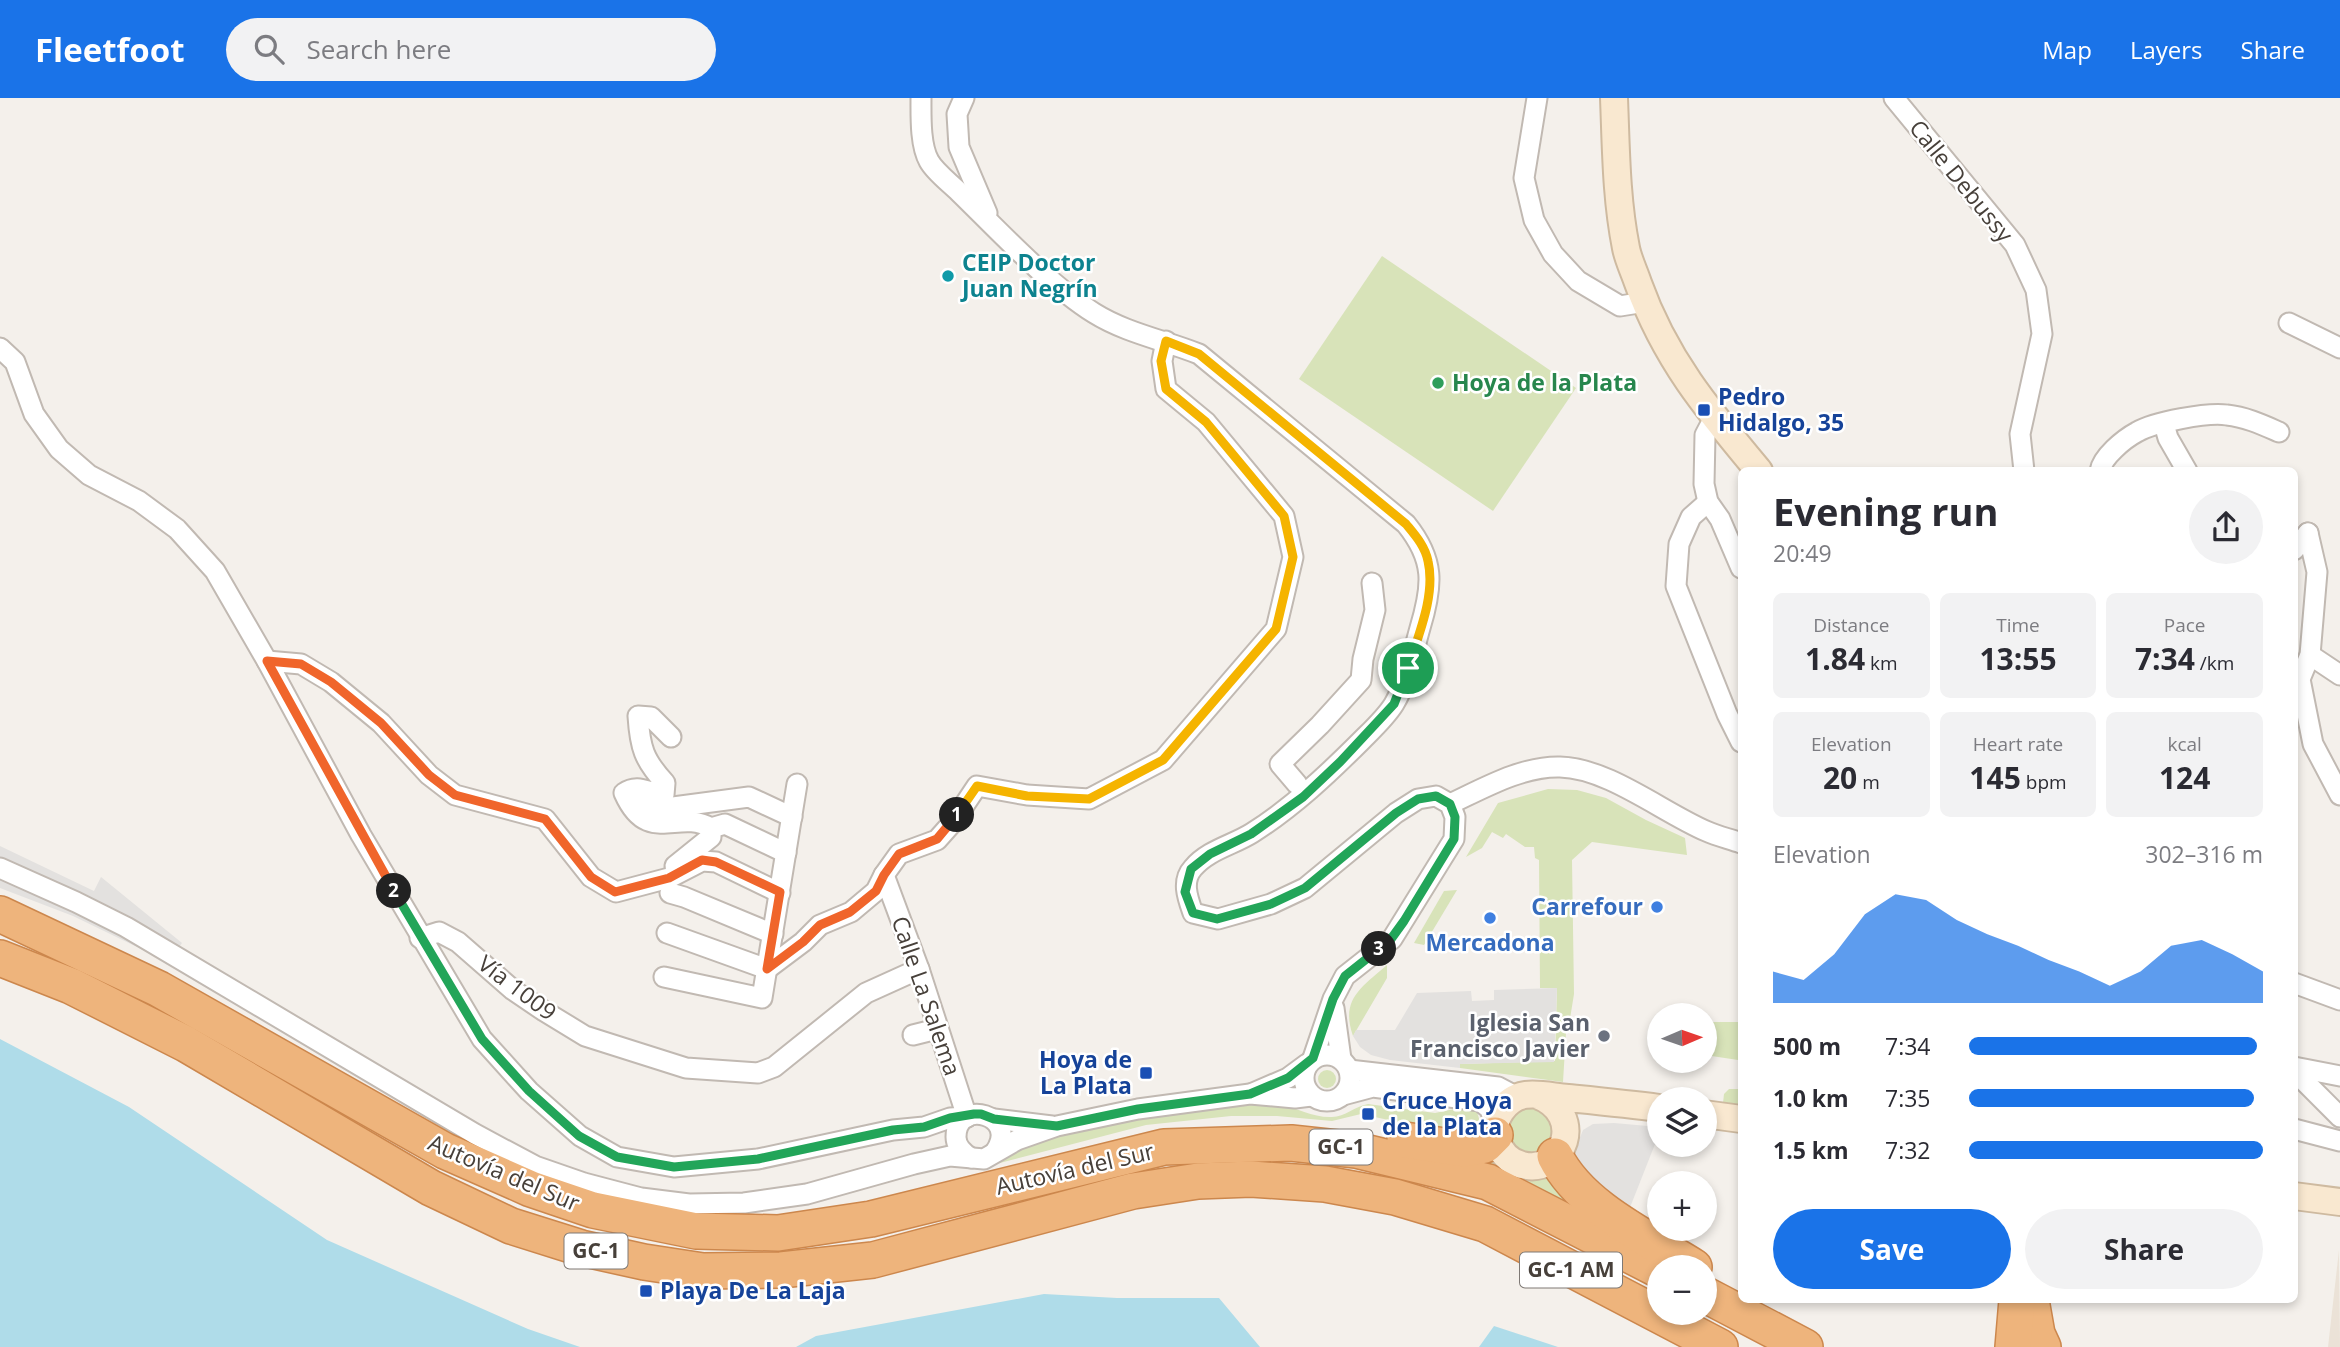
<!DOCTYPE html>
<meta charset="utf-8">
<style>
:root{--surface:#fff;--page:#f2f2f3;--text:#2b2b33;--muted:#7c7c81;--accent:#1a73e8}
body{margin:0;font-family:"Open Sans",sans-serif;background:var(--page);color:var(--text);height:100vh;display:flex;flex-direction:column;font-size:26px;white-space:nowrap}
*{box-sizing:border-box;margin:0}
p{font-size:23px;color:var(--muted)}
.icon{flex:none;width:38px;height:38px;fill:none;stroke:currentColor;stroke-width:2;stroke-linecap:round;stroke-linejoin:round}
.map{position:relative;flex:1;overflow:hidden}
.details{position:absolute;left:1738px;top:369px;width:560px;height:836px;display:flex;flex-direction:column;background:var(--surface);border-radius:10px;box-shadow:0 4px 10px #0003}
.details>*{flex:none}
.needle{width:46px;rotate:88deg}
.controls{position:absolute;left:1647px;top:905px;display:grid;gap:14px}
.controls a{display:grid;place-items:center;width:70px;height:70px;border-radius:50%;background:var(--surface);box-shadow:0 4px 10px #0003;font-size:35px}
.pin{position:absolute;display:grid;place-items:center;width:60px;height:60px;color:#fff;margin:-30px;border:4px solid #fff;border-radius:50%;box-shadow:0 2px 7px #0007}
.km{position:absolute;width:35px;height:35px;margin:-18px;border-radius:50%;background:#222;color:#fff;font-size:19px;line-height:35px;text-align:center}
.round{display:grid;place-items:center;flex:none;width:74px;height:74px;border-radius:37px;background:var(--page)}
.head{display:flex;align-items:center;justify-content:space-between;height:119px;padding:0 35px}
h1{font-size:38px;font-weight:700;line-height:52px}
.figures{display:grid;grid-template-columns:repeat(3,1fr);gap:10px;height:119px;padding:7px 35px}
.figures div{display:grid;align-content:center;border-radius:10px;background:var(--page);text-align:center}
.figures b{font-size:30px;font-weight:700}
.figures small{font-size:19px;font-weight:400}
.figures p{font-size:19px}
.chart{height:196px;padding:14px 35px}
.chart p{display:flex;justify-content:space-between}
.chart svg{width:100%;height:126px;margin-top:7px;fill:var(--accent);opacity:.7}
.cta{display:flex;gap:14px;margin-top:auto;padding:14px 35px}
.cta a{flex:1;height:80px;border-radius:42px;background:var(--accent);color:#fff;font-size:28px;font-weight:700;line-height:80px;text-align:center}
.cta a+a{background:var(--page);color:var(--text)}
ul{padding:0 35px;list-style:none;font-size:23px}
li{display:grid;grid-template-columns:112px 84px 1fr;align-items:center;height:52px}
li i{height:18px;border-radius:9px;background:var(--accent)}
header{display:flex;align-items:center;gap:42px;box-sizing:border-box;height:98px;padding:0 35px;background:var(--accent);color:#fff}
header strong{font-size:33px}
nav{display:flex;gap:38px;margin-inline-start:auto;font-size:24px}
.search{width:490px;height:63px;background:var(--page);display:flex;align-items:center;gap:18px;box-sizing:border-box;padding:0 24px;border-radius:38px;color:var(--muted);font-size:26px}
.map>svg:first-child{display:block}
</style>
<header>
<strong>Fleetfoot</strong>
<div class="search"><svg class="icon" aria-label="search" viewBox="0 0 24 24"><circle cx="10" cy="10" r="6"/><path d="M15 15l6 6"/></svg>Search here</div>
<nav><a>Map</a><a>Layers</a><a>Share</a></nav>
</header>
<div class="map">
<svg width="2340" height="1249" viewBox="0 0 2340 1249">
<rect width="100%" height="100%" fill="#f4f0eb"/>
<!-- education -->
<polygon fill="#ebe2d7" points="2339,1152 2340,1249 2328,1249"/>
<!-- green -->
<g fill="#d8e3b9">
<polygon points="1382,158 1576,290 1493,413 1299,281"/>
<polygon points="1548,691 1577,692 1606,700 1646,722 1685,740 1687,757 1592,744 1572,762 1574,896 1569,927 1561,925 1560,932 1566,935 1563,984 1460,970 1460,966 1555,963 1557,890 1540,890 1539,762 1535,760 1534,749 1525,749 1506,736 1503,740 1492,734 1482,750 1466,759 1498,705"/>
<polygon points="1457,792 1424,847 1414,845 1444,793"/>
<path d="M 1387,867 L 1387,880 L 1353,938 C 1340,901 1362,889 1387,867 Z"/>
<polygon points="1705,924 1741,924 1738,962 1705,957"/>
<circle cx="1327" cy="981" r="9"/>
<polygon points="1729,991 1741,991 1741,1008 1723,1005 1724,996"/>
<path d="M 1235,1005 C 1249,1005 1265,1003 1279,1006 C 1297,1010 1314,1020 1332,1019 C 1345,1019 1355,1008 1368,1006 L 1435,1015 L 1464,1009 L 1477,1014 L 1481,1027 L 1478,1037 L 1425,1030 L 1361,1016 L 1332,1023 L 1277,1018 L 1231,1018 L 1146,1027 L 996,1066 L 1010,1052 L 1081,1031 Z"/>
<circle cx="1530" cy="1033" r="23"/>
<path d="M 1487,1055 C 1506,1078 1523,1090 1552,1077 L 1653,1153 L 1473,1064 Z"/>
</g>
<!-- parking -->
<g fill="#e3e1df">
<polygon points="0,748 94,793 101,779 182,845 168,864 73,818 0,790"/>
<polygon points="1557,890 1554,964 1460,966 1460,970 1390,962 1371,957 1360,949 1353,938 1356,932 1395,932 1417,895 1471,893 1472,903 1494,902 1494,892"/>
<polygon points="1614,1025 1659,1029 1659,1036 1629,1112 1571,1062 1583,1032 1593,1026"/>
</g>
<!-- water -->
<g fill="#afdce9">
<polygon points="0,941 129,1009 327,1142 528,1231 580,1249 0,1249"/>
<polygon points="1044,1196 1117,1200 1219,1200 1260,1249 796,1249 816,1238"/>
<polygon points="1494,1228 1558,1249 1479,1249"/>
</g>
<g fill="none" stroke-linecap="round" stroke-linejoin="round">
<!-- street casing -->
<g stroke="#c1b9b2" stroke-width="23">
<g id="street">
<path d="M 921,0 C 921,18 920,47 929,63 C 935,74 950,85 959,94 C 999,133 1048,186 1094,215 C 1126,235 1164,242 1199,256 L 1406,426 C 1435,462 1433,487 1420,530 C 1413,555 1407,584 1394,606 C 1386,619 1373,631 1362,642 C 1328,676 1293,709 1252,735 C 1233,747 1208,752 1193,770 C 1181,783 1188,801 1193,815 L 1218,821 L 1271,806 L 1305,790 L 1396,715 L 1418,701 L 1436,698 L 1450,706 L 1455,719 L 1454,741 L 1392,841 L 1345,878 L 1333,901 L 1313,960"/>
<polyline points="964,0 957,16 959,49 987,115"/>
<polyline points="1537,0 1524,80 1534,122 1553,156 1578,183 1620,208 1645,204"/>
<polyline points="1894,0 2015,147 2036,192 2042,236 2020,336 2024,373"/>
<polyline points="2289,225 2340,250"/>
<polyline points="0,250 15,264 34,316 59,351 89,377 139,403 177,431 215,473 267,563 361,737 482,941 529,993 580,1038 617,1059 674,1069 758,1061 893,1032 924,1029 950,1020 967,1019"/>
<polyline points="1715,318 1705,337 1704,386 1708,404 1720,421 1741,470"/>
<polyline points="2164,326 2168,340 2187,373"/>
<path d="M 2100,373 C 2102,359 2124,341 2137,334 C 2154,324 2208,314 2227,317 C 2246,319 2263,327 2279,334"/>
<polyline points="1708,404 1691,419 1679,446 1676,488 1727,616 1741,644"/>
<polyline points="2308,435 2317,474 2310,557 2300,581 2313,646 2340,697"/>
<polyline points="2294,452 2308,435"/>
<polyline points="2310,557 2340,577"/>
<polyline points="267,563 301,566 331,584 381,625 429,677 455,697 545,721 591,779 616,794 669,780 702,763 716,764 780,795"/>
<path d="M 671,639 L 651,619 L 638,618 C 640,650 644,662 665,685 L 664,697 C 648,695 638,685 624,695 C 648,749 678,710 711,730"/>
<polyline points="1297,686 1280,666 1320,627 1361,582 1363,561 1375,512 1372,485"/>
<polyline points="634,693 641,705 658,711 749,699 792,719"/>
<path d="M 1450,706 C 1484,690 1522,668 1560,669 C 1608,670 1662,714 1706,733 C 1717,738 1730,741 1741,745"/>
<polyline points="711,730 725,726 786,755"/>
<polyline points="675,768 711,739 711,730"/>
<polyline points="0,770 76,804 126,829 475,1036 535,1068 584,1085 641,1100 689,1106 744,1105 807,1096 914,1066 950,1058 984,1061 1017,1042 1057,1028 1138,1011 1250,996 1295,1000 1311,998"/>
<polyline points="884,777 919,871 967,1019"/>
<polyline points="670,795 684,799 773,836"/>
<polyline points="667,835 767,871 803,844 820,827 851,814 876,793 884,777 899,756 937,742 953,724 977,688 1027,697 1089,701 1163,662 1276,531 1293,459 1284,418 1206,324 1166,291 1162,263 1166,243"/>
<polyline points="420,840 439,834 458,844 513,892 544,913 585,938 686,970 758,975 774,969 866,895 919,871"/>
<polyline points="664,879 762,900 797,686"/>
<polyline points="2294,885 2340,902"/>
<polyline points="1334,910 1341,961"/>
<polyline points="913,937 937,931"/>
<circle cx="1327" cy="980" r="23"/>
<polyline points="2294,969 2340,978"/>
<polyline points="1349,972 1498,989 1517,999"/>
<polyline points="2294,973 2340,1019"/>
<polyline points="1253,995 1288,980 1307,966"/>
<polyline points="1343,997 1373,989 1480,1003 1490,1011 1495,1028"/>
<polyline points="994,1021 1052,1028"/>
<polyline points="2294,1031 2340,1043"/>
<path d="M 971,1060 C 963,1055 956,1049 956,1039 C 956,999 1021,1017 995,1054"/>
</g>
</g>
<!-- secondary casing -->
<g stroke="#cebaa0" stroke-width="30">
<g id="secondary">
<path d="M 1614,0 C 1616,50 1616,100 1626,150 C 1628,161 1634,173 1638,185 C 1665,261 1708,312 1759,373"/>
<path d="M 1537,997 C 1587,1016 1564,1078 1522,1067 C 1509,1064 1500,1053 1496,1041 C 1490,1022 1506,1000 1525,997 C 1539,995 1554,999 1568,1000 C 1598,1003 1629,1006 1659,1010"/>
<polyline points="1704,1016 1741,1021"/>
<polyline points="2294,1098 2340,1104"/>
</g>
</g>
<!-- highway casing -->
<g stroke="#cc874d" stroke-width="38">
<g id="highway">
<polyline points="0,816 159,891 445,1053 531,1091 593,1112 696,1133 778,1135 871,1121 1164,1049 1291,1045 1356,1052 1488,1084 1659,1172"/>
<polyline points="0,860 71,888 186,946 431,1090 511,1128 581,1150 644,1164 703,1173 781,1172 873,1162 1133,1093 1198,1083 1251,1081 1325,1086 1395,1099 1485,1126 1720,1249"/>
<polyline points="1405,1042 1464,1051 1485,1047 1495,1037"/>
<path d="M 1555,1058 C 1580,1109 1648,1140 1694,1169"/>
<polyline points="1704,1196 1805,1249"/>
<polyline points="2031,1202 2037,1236 2043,1249"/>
<polyline points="2013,1249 2017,1202"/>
</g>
</g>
<!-- street -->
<use href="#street" stroke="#fff" stroke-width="19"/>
<!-- secondary -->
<use href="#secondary" stroke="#f9e8d0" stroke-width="26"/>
<!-- highway -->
<use href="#highway" stroke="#eeb47c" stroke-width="35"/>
</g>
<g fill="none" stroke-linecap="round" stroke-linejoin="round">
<!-- split-1 casing -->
<g stroke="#fff" stroke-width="14">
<path id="split-1" d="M 957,717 L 977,688 L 1027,698 L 1089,701 L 1163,662 L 1276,531 L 1293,459 L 1284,418 L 1206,324 L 1166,291 L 1161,263 L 1166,243 L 1199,256 L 1406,426 C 1415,437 1425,448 1428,463 C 1436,497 1418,538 1408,570"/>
</g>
<!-- split-2 casing -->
<g stroke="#fff" stroke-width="14">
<polyline id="split-2" points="394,793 267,563 301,566 331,584 381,625 429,677 455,697 545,721 591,779 615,794 669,780 702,762 716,764 780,794 767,871 803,844 820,827 850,814 876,793 884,777 899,756 937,741 957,717"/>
</g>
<!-- split-3 casing -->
<g stroke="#fff" stroke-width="14">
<polyline id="split-3" points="394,793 482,941 529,993 579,1038 617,1059 674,1069 758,1061 893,1032 924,1029 950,1020 974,1016 981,1016 994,1021 1057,1028 1138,1011 1250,996 1288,980 1313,960 1333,901 1345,878 1379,851"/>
</g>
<!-- split-4 casing -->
<g stroke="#fff" stroke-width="14">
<polyline id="split-4" points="1379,851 1391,841 1404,823 1454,741 1455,719 1450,706 1436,698 1418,701 1396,715 1305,790 1271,806 1217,821 1193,815 1185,794 1191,771 1210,756 1251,736 1303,699 1340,664 1394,606 1408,570"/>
</g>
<!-- split-1 -->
<use href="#split-1" stroke="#f5b400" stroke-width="9"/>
<!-- split-2 -->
<use href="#split-2" stroke="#f0652b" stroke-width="9"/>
<!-- split-3 -->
<use href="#split-3" stroke="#22a559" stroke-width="9"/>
<!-- split-4 -->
<use href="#split-4" stroke="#22a559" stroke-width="9"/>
</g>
<!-- markers -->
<circle fill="#0f9aa8" stroke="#fff" stroke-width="2.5" cx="948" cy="178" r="7"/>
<circle fill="#2e9e5b" stroke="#fff" stroke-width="2.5" cx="1438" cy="285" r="7"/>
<g fill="#1a4fb4" stroke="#fff" stroke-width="2.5">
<rect x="1697" y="305" width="14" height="14" rx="3.5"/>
<rect x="1139" y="968" width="14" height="14" rx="3.5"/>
<rect x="1361" y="1009" width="14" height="14" rx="3.5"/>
<rect x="639" y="1186" width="14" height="14" rx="3.5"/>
</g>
<g fill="#3f7fe0" stroke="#fff" stroke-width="2.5">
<circle cx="1657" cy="809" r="7"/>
<circle cx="1490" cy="820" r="7"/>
</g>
<circle fill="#6b7280" stroke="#fff" stroke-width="2.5" cx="1604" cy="938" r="7"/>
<g text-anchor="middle" stroke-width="5" stroke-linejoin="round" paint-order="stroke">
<!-- shield labels -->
<g fill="#fff" stroke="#7e7975" stroke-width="2">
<rect x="1309.5" y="1031.5" width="63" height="35" rx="5"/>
<rect x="564.5" y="1135.5" width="63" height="35" rx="5"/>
<rect x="1520" y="1154.5" width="102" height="35" rx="5"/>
</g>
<g font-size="21" font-weight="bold" fill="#47403a">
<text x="1341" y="1056">GC-1</text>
<text x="596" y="1160">GC-1</text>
<text x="1571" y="1179">GC-1 AM</text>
</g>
<!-- street labels -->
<g font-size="23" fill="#47403a" stroke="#fff">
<text transform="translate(1961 83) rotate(51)" y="8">Calle Debussy</text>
<text transform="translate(517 890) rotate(37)" y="8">Vía 1009</text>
<text transform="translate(926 898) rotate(71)" y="8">Calle La Salema</text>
<text transform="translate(1075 1071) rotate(-13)" y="8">Autovía del Sur</text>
<text transform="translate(504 1075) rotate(23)" y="8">Autovía del Sur</text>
</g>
<!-- culture labels -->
<g font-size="23" font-weight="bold" fill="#0d838f" stroke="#fff" text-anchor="start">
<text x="962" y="173">CEIP Doctor<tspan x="962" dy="26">Juan Negrín</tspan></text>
</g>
<!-- leisure labels -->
<g font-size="23" font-weight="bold" fill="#27864d" stroke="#fff" text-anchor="start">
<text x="1452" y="293">Hoya de la Plata</text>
</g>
<!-- transit labels -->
<g font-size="23" font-weight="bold" fill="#164399" stroke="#fff" text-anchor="start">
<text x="1718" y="307">Pedro<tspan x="1718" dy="26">Hidalgo, 35</tspan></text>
<text x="1132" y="970" text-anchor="end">Hoya de<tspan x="1132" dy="26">La Plata</tspan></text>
<text x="1382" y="1011">Cruce Hoya<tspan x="1382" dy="26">de la Plata</tspan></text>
<text x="660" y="1201">Playa De La Laja</text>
</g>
<!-- shop labels -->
<g font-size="23" font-weight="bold" fill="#366cbe" stroke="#fff" text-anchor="end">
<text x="1643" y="817">Carrefour</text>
<text x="1490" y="853" text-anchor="middle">Mercadona</text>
</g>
<!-- worship labels -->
<g font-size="23" font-weight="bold" fill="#5b616d" stroke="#fff" text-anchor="end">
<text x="1590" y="933">Iglesia San<tspan x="1590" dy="26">Francisco Javier</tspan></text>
</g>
</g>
</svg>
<div class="controls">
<a><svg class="needle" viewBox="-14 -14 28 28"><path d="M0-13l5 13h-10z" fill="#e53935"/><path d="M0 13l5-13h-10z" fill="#7c7c81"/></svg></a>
<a><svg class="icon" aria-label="layers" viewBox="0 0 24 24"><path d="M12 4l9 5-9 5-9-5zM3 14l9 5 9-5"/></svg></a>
<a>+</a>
<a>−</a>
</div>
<div class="pin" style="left:1408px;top:570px;background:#1e9e55"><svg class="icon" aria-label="arrive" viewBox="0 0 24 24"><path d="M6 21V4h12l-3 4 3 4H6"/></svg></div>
<b class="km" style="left:957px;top:717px">1</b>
<b class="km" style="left:394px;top:793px">2</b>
<b class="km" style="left:1379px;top:851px">3</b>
<section class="details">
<div class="head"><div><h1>Evening run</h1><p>20:49</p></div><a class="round"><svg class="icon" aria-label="share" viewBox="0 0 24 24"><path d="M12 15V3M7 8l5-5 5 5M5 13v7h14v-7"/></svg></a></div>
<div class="figures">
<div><p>Distance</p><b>1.84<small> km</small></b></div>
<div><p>Time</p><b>13:55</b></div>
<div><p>Pace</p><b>7:34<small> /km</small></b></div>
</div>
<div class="figures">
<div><p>Elevation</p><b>20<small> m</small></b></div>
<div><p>Heart rate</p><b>145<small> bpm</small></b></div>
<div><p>kcal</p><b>124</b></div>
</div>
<div class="chart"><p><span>Elevation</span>302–316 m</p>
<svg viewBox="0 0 160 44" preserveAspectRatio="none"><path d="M0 44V33L10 36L20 27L30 13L40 6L50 8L60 15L70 20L80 24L90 29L100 33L110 38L120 33L130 24L140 22L150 27L160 33V44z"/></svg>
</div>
<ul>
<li><b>500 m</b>7:34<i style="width:98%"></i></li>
<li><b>1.0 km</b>7:35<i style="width:97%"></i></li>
<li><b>1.5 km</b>7:32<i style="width:100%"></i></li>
</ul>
<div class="cta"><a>Save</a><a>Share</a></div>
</section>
</div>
